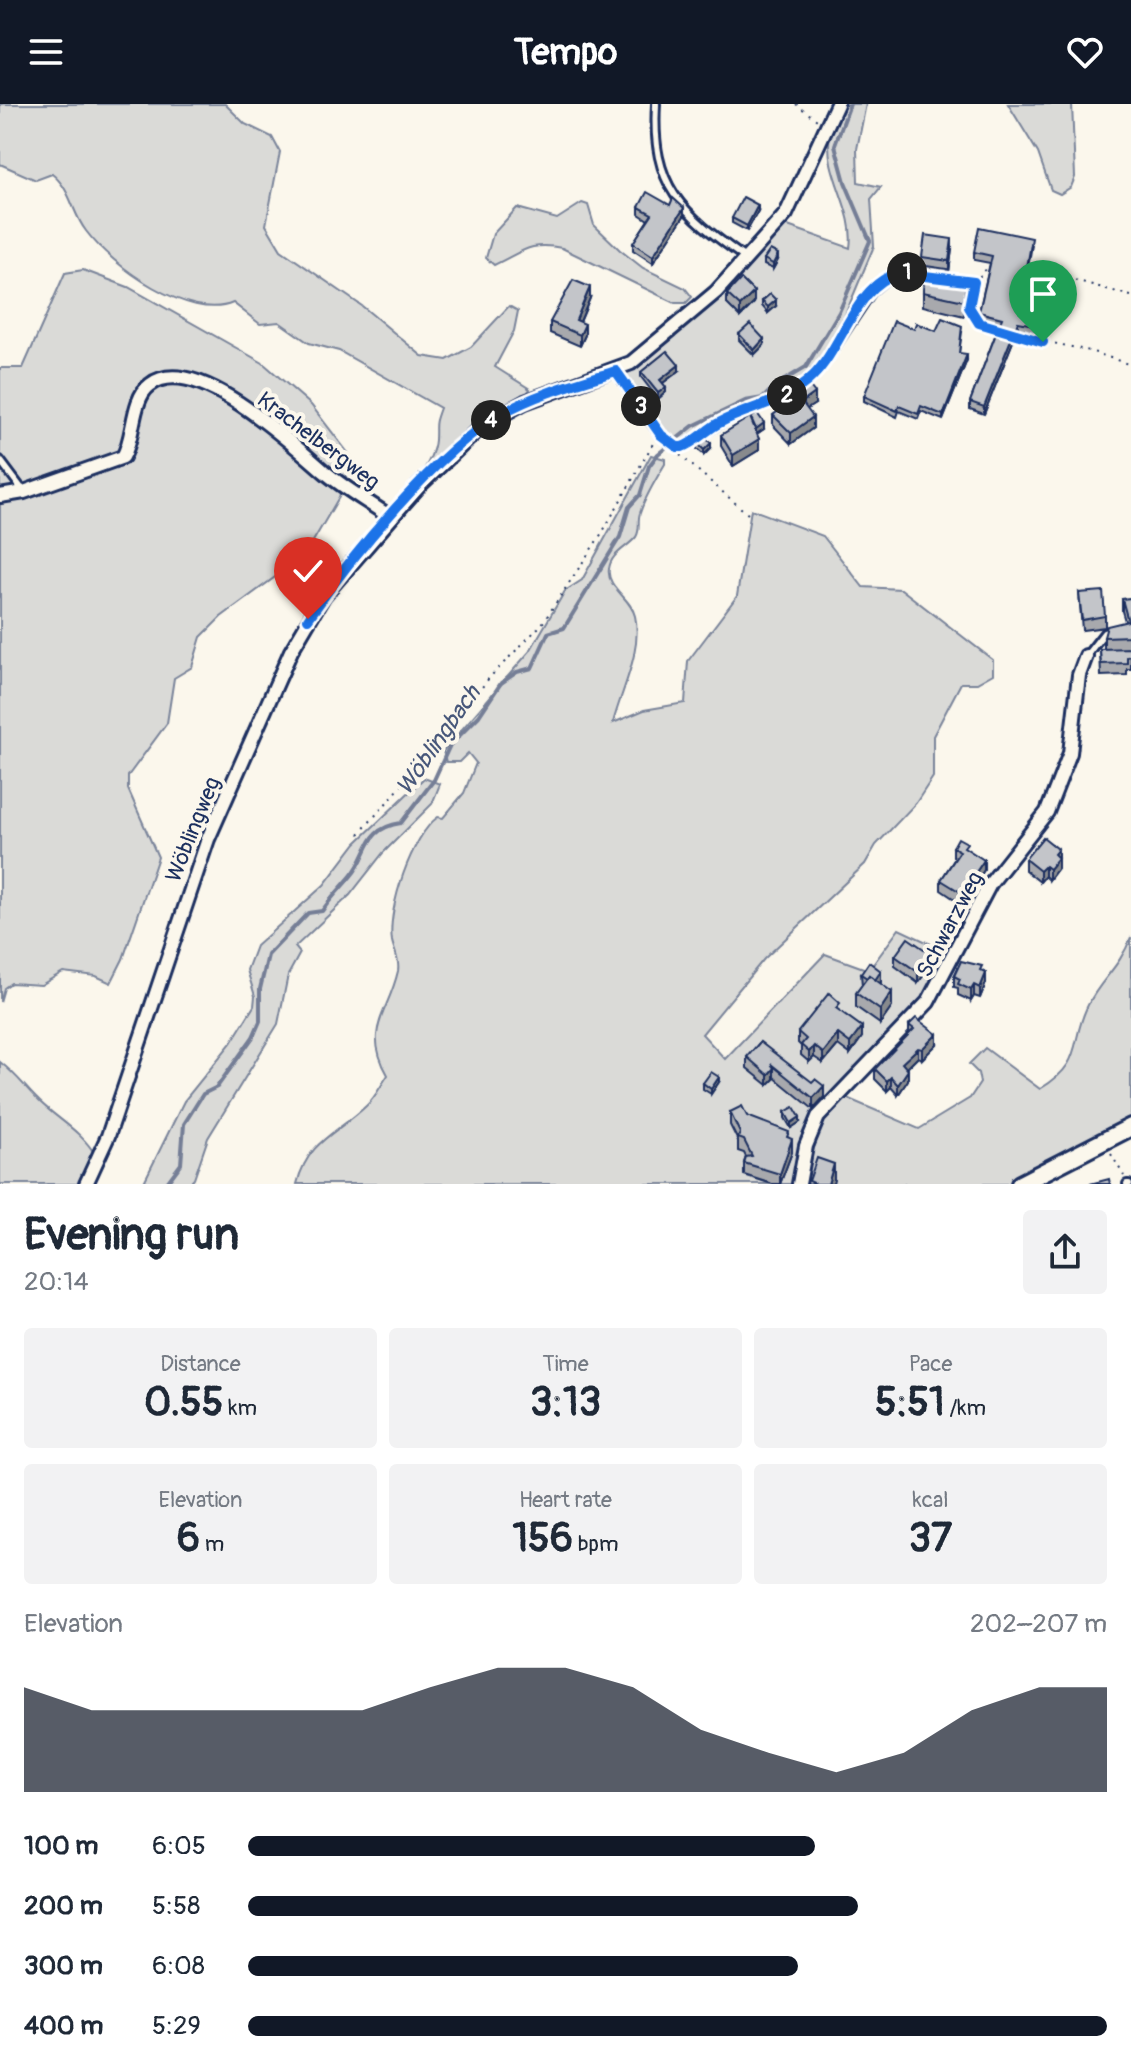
<!DOCTYPE html>
<meta charset="utf-8">
<style>
:root{--surface:#fff;--page:#f2f2f3;--text:#1f2937;--muted:#747a83;--accent:#111827}
body{margin:0;font-family:Pangolin,sans-serif;background:var(--page);color:var(--text);height:100vh;display:flex;flex-direction:column;font-size:30px;white-space:nowrap}
*{box-sizing:border-box;margin:0}
p{font-size:26px;color:var(--muted)}
.icon{flex:none;width:44px;height:44px;fill:none;stroke:currentColor;stroke-width:2;stroke-linecap:round;stroke-linejoin:round}
.map{position:relative;height:1080px;overflow:hidden}
.panel{display:flex;flex-direction:column;background:var(--surface);flex:1}
.panel>*{flex:none}
.pin{position:absolute;display:grid;place-items:center;width:68px;height:68px;color:#fff;margin:-82px -34px;border-radius:50% 50% 50% 0;rotate:-45deg;box-shadow:0 0 8px #0007}
.pin .icon{rotate:45deg}
.km{position:absolute;width:40px;height:40px;margin:-20px;border-radius:50%;background:#222;color:#fff;font-size:22px;line-height:40px;text-align:center}
.round{display:grid;place-items:center;flex:none;width:84px;height:84px;border-radius:8px;background:var(--page)}
.headline{display:flex;align-items:center;justify-content:space-between;height:136px;padding:0 24px}
h1{font-size:44px;font-weight:700;line-height:60px}
.stats{display:grid;grid-template-columns:repeat(3,1fr);gap:12px;height:136px;padding:8px 24px}
.stats div{display:grid;align-content:center;border-radius:8px;background:var(--page);text-align:center}
.stats b{font-size:40px;font-weight:700}
.stats small{font-size:22px;font-weight:400}
.stats p{font-size:22px}
.chart{height:224px;padding:16px 24px}
.chart p{display:flex;justify-content:space-between}
.chart svg{width:100%;height:144px;margin-top:8px;fill:var(--accent);opacity:.7}
ul{padding:0 24px;list-style:none;font-size:26px}
li{display:grid;grid-template-columns:128px 96px 1fr;align-items:center;height:60px}
li i{height:20px;border-radius:10px;background:var(--accent)}
header{display:flex;justify-content:space-between;align-items:center;height:104px;padding:0 24px;background:var(--accent);color:#fff;font-size:36px;font-weight:700}
.map>svg:first-child{display:block}
</style>
<header><svg class="icon" aria-label="menu" viewBox="0 0 24 24"><path d="M4 6h16M4 12h16M4 18h16"/></svg>Tempo<svg class="icon" aria-label="heart" viewBox="0 0 24 24"><path d="M12 20l-8-8c-3-5 5-10 8-4 3-6 11-1 8 4z"/></svg></header>
<div class="map">
<svg width="1131" height="1080" viewBox="0 0 1131 1080">
<rect width="100%" height="100%" fill="#fbf7ec"/>
<filter id="ink" filterUnits="userSpaceOnUse"><feTurbulence type="fractalNoise" baseFrequency=".0125" numOctaves="2"/><feDisplacementMap in="SourceGraphic" scale="16" xChannelSelector="R" yChannelSelector="G"/><feConvolveMatrix kernelMatrix="1 2 1 2 8 2 1 2 1" color-interpolation-filters="sRGB"/></filter>
<g filter="url(#ink)">
<!-- green -->
<g fill="#dadad7" stroke="#7a849a" stroke-width="2">
<path d="M 0,0 L 225,0 L 245,20 L 272,33 L 280,48 L 266,121 L 281,146 L 362,202 L 422,252 L 447,256 L 471,243 L 509,202 L 518,207 L 514,227 L 495,263 L 530,285 L 523,295 L 416,380 C 423,367 434,351 435,336 C 436,318 433,323 440,304 L 339,247 L 309,239 L 279,218 L 260,220 L 233,199 C 190,218 112,162 86,127 C 72,109 71,85 52,70 L 36,76 L 0,60 Z"/>
<path d="M 841,0 L 866,0 L 857,45 L 858,78 L 881,83 L 871,95 L 874,142 L 838,228 L 811,268 L 791,284 L 725,312 L 688,336 L 676,338 L 665,330 L 623,268 L 719,191 L 782,120 L 850,144 C 856,105 823,70 830,30 C 831,20 837,9 841,0 Z"/>
<polygon points="1008,0 1072,0 1075,73 1071,83 1060,90 1051,86 1038,49"/>
<path d="M 582,99 L 588,101 L 594,121 L 620,146 L 643,164 L 685,184 L 692,193 L 686,199 L 675,199 L 562,144 C 530,137 522,148 494,161 L 486,154 L 493,130 L 517,104 L 557,115 Z"/>
<polygon points="83,166 128,183 263,259 311,301 352,354 339,393 305,451 221,513 201,533 192,563 174,574 167,619 128,672 128,685 158,753 123,855 111,879 96,872 63,868 41,881 11,879 4,884 0,898 0,264 23,264 65,169"/>
<path d="M 651,351 L 665,355 L 665,360 C 656,375 645,393 640,409 C 637,417 641,425 636,433 C 627,444 611,449 609,465 C 606,483 631,494 635,512 C 643,546 621,587 613,619 L 644,606 L 685,599 L 688,557 L 737,492 L 751,405 L 823,432 L 863,483 L 901,485 L 993,556 L 993,570 L 977,579 L 961,579 L 933,632 L 933,673 L 916,699 L 876,741 L 865,760 L 764,855 L 702,930 L 725,955 L 825,850 L 869,866 L 899,825 L 952,850 L 935,883 L 829,995 L 796,1080 L 297,1080 C 308,1036 337,1030 366,1002 C 375,994 381,981 388,971 C 362,925 388,911 398,867 C 400,856 394,847 392,837 C 387,805 412,731 438,713 L 443,714 L 464,689 L 476,659 L 468,649 L 459,658 L 446,658 L 443,647 L 530,547 L 565,487 L 582,476 Z"/>
<polygon points="424,674 440,680 432,700 383,749 350,791 295,843 300,849 288,871 278,920 208,1034 194,1075 189,1080 143,1080 184,997 231,939 254,902 255,892 247,866 256,842 324,781 356,739"/>
<path d="M 1131,833 L 1131,1017 L 1010,1080 L 804,1080 L 822,1015 L 842,992 L 919,1025 L 970,994 L 980,979 L 978,969 L 969,960 L 985,944 L 1040,985 C 1085,958 1069,939 1088,901 C 1101,875 1120,863 1131,833 Z"/>
<path d="M 0,958 C 18,972 22,980 36,994 C 56,1015 81,1026 96,1052 L 81,1080 L 0,1080 Z"/>
</g>
<g fill="none" stroke-linecap="round" stroke-linejoin="round">
<!-- stream -->
<path stroke="#747e96" stroke-width="4" d="M 166,1080 L 181,1060 L 184,1020 L 203,990 L 217,983 L 253,933 L 260,917 L 260,885 L 268,851 L 308,809 L 322,807 C 331,794 341,784 351,772 C 371,749 363,725 401,719 L 434,676 L 450,641 L 479,612 L 501,579 L 517,568 L 532,564 L 548,529 L 564,524 L 620,433 L 629,403 L 640,391 L 649,362 L 658,350 L 693,322 L 745,297 L 763,294 L 776,281 L 806,263 L 839,208 L 870,137 L 845,78 L 835,41 L 850,0"/>
<!-- service casing -->
<g stroke="#1b2f5e" stroke-width="12">
<g id="service">
<path d="M 656,0 C 651,83 681,108 745,154"/>
<polyline points="959,176 974,178"/>
<path d="M 616,267 C 629,286 660,342 682,343 L 726,316 L 803,282 L 825,258 L 873,186 L 890,172 L 910,168 L 932,172"/>
<polyline points="0,356 24,388"/>
<polyline points="1086,552 1104,529 1111,527"/>
<polyline points="1127,1080 1129,1080"/>
</g>
</g>
<!-- minor casing -->
<g stroke="#1b2f5e" stroke-width="18">
<g id="minor">
<path d="M 0,392 L 24,388 L 123,353 C 135,333 131,295 150,281 C 194,246 293,341 325,368 C 345,385 369,398 390,413"/>
<polyline points="86,1080 108,1032 208,735 291,547 324,491 419,382 482,322 525,298 631,259 716,188 786,110 837,0"/>
<polyline points="799,1080 806,1042 818,1013 928,898 990,780 1047,708 1070,649 1079,571 1086,552"/>
</g>
</g>
<!-- tertiary casing -->
<g stroke="#1b2f5e" stroke-width="22">
<polyline id="tertiary" points="1020,1080 1131,1023"/>
</g>
<!-- path -->
<g stroke="#1b2f5e" stroke-width="2" stroke-dasharray="2 6" stroke-linecap="butt">
<polyline points="796,0 817,16"/>
<polyline points="1029,163 1131,192"/>
<polyline points="979,173 991,160"/>
<polyline points="972,189 969,203 979,219 999,225"/>
<polyline points="1016,231 1090,247 1131,261"/>
<polyline points="680,351 749,411"/>
<polyline points="359,730 435,644 489,574 542,520 602,429 655,336"/>
<polyline points="1111,1050 1124,1072"/>
</g>
<!-- service -->
<use href="#service" stroke="#fbf7ec" stroke-width="6"/>
<!-- minor -->
<use href="#minor" stroke="#fbf7ec" stroke-width="12"/>
<!-- tertiary -->
<use href="#tertiary" stroke="#fbf7ec" stroke-width="16"/>
</g>
<!-- wall -->
<g fill="#a8a9ad" stroke="#1b2f5e" stroke-width="2">
<polygon points="639,103 684,112 653,159 633,146 633,139 648,116 639,110"/>
<polygon points="758,107 747,127 732,119 732,114"/>
<polygon points="1032,141 1028,163 1057,177 1045,231 1018,225 984,310 970,305 970,298 999,221 979,215 979,208 990,159 974,156 974,148"/>
<polygon points="952,145 949,168 947,168 947,171 967,188 964,212 923,202 923,188 925,164 922,164 922,153"/>
<polygon points="764,155 778,156 773,165 764,161"/>
<polygon points="727,190 754,199 740,213 727,200"/>
<polygon points="590,194 580,218 585,231 580,242 550,229 550,218"/>
<polygon points="762,197 776,202 768,209 762,202"/>
<polygon points="914,225 962,228 959,249 967,256 943,316 921,307 918,315 899,307 897,313 864,297 864,292"/>
<polygon points="739,230 764,241 754,251 739,236"/>
<polygon points="679,267 663,279 666,288 658,295 641,273 641,268"/>
<polygon points="797,286 815,300 807,305 813,324 791,340 773,321 773,311 797,294"/>
<polygon points="751,314 764,325 757,330 759,346 733,362 721,342 721,331"/>
<polygon points="697,339 711,344 704,351 697,345"/>
<polygon points="1079,489 1105,512 1105,523 1082,526"/>
<polygon points="1131,494 1131,565 1127,565 1127,571 1101,572 1100,545 1104,545 1104,533 1125,517 1122,507 1122,495"/>
<polygon points="953,743 967,745 984,766 962,800 941,786 941,776 955,754 953,753"/>
<polygon points="1058,745 1058,764 1049,776 1045,772 1040,778 1025,766 1025,755"/>
<polygon points="895,852 931,861 918,879 895,862"/>
<polygon points="982,867 986,879 980,894 974,892 971,897 958,891 958,884 954,883 954,872"/>
<polygon points="861,870 881,878 880,879 892,903 880,920 856,903 856,889 862,881"/>
<polygon points="840,907 862,933 850,950 838,941 823,959 814,953 809,958 801,951 801,942 798,939 798,928"/>
<polygon points="909,921 937,940 922,955 918,953 907,964 908,976 898,991 891,983 887,987 875,975 875,965 909,930"/>
<polygon points="760,938 824,993 813,1005 774,973 774,975 768,981 747,964 747,953"/>
<polygon points="719,978 711,990 703,985 703,979"/>
<polygon points="730,1008 747,1012 789,1034 792,1048 780,1080 772,1080 744,1071 744,1059 746,1053 744,1049 738,1047 738,1037 730,1021"/>
<polygon points="785,1008 800,1018 791,1024 785,1014"/>
</g>
<!-- shaded-wall -->
<g fill="#888a8d" stroke="#1b2f5e" stroke-width="2">
<polygon points="758,101 758,107 747,127 747,122"/>
<polygon points="684,104 684,112 653,159 653,152"/>
<polygon points="952,135 952,145 949,168 949,157"/>
<polygon points="778,150 778,156 773,165 773,160"/>
<polygon points="1057,170 1057,177 1045,231 1045,223"/>
<polygon points="967,174 967,188 964,212 964,197"/>
<polygon points="590,183 590,194 576,227 576,216"/>
<polygon points="754,188 754,199 740,213 740,202"/>
<polygon points="776,196 776,202 768,209 768,203"/>
<polygon points="1018,218 1018,225 984,310 984,303"/>
<polygon points="585,220 585,231 580,242 580,231"/>
<polygon points="764,235 764,241 754,251 754,246"/>
<polygon points="967,250 967,256 943,316 943,311"/>
<polygon points="679,261 679,267 660,281 660,276"/>
<polygon points="666,283 666,288 658,295 658,289"/>
<polygon points="815,289 815,300 804,307 804,297"/>
<polygon points="813,313 813,324 791,340 791,329"/>
<polygon points="764,319 764,325 756,330 756,325"/>
<polygon points="759,335 759,346 733,362 733,351"/>
<polygon points="711,339 711,344 704,351 704,346"/>
<polygon points="1058,745 1058,764 1049,776 1049,765 1054,750"/>
<polygon points="984,756 984,766 962,800 962,789"/>
<polygon points="1045,762 1045,772 1040,778 1040,767"/>
<polygon points="931,850 931,861 918,879 918,868"/>
<polygon points="881,867 881,878 873,889 873,878"/>
<polygon points="986,869 986,879 980,894 980,884"/>
<polygon points="974,881 974,892 971,897 971,886"/>
<polygon points="892,888 892,903 880,920 880,906"/>
<polygon points="862,923 862,933 850,950 850,939"/>
<polygon points="838,930 838,941 823,959 823,949"/>
<polygon points="937,930 937,940 922,955 922,945"/>
<polygon points="814,942 814,953 809,958 809,948"/>
<polygon points="918,944 918,953 902,969 902,959"/>
<polygon points="774,964 774,975 768,981 768,971"/>
<polygon points="908,966 908,976 898,991 898,981"/>
<polygon points="719,973 719,978 711,990 711,985"/>
<polygon points="891,973 891,983 887,987 887,977"/>
<polygon points="824,982 824,993 813,1005 813,994"/>
<polygon points="800,1013 800,1018 791,1024 791,1019"/>
<polygon points="792,1035 792,1048 780,1080 780,1070"/>
<polygon points="834,1060 834,1076 833,1080 828,1080"/>
</g>
<!-- building -->
<g fill="#c3c5c9" stroke="#1b2f5e" stroke-width="2">
<polygon points="647,88 670,101 673,94 684,104 653,152 633,139 652,110 639,103"/>
<polygon points="743,93 758,101 747,122 732,114"/>
<polygon points="979,123 1032,134 1027,163 1057,170 1045,223 1018,218 984,303 970,298 1002,214 979,208 992,152 974,148"/>
<polygon points="925,131 952,135 949,157 922,153"/>
<polygon points="770,146 778,150 773,160 764,155"/>
<polygon points="926,162 947,165 946,171 967,174 964,197 923,188"/>
<polygon points="741,175 754,188 740,202 727,190"/>
<polygon points="573,176 590,183 576,216 585,220 580,231 550,218"/>
<polygon points="770,190 776,196 768,203 762,197"/>
<polygon points="942,214 962,222 959,249 967,250 943,311 921,302 918,310 899,302 897,307 864,292 894,217 914,225 916,219 936,227"/>
<polygon points="750,220 764,235 754,246 739,230"/>
<polygon points="667,247 679,261 660,276 666,283 658,289 641,268"/>
<polygon points="807,279 815,289 804,297 797,286"/>
<polygon points="798,293 813,313 791,329 773,311"/>
<polygon points="757,309 764,319 756,325 751,314"/>
<polygon points="750,313 759,335 733,351 721,331"/>
<polygon points="703,332 711,339 704,346 697,339"/>
<polygon points="1103,487 1105,512 1082,516 1079,489"/>
<polygon points="1131,494 1131,532 1104,533 1107,522 1128,517 1122,495"/>
<polygon points="1131,544 1131,552 1127,553 1127,559 1101,560 1100,545"/>
<polygon points="1043,733 1058,745 1054,750 1058,754 1049,765 1045,762 1040,767 1025,755"/>
<polygon points="958,734 967,739 964,743 984,756 962,789 941,776 960,747 953,743"/>
<polygon points="908,834 931,850 918,868 895,852"/>
<polygon points="961,857 982,862 980,866 986,869 980,884 974,881 971,886 958,880 960,875 954,872"/>
<polygon points="869,858 881,867 875,876 869,871 867,874 861,870"/>
<polygon points="869,871 892,888 880,906 856,889"/>
<polygon points="829,889 840,899 836,904 862,923 850,939 838,930 823,949 814,942 809,948 801,941 806,935 798,928"/>
<polygon points="916,914 937,930 922,945 918,944 902,959 908,966 898,981 891,973 887,977 875,965 914,925 909,921"/>
<polygon points="760,938 812,978 815,975 824,982 813,994 771,960 774,964 768,971 747,953"/>
<polygon points="711,968 719,973 711,985 703,979"/>
<polygon points="742,1002 747,1012 789,1028 787,1033 792,1035 780,1070 744,1059 746,1053 752,1052 744,1036 738,1034 740,1029 730,1008"/>
<polygon points="794,1003 800,1013 791,1019 785,1008"/>
<polygon points="817,1054 834,1060 828,1080 816,1080 809,1077"/>
<polygon points="1109,1075 1110,1080 1090,1080"/>
</g>
</g>
<g fill="none" stroke-linecap="round" stroke-linejoin="round" filter="url(#ink)">
<!-- route casing -->
<g stroke="#fff" stroke-width="16">
<path id="route" d="M 308,515 C 349,455 439,345 501,310 C 536,290 577,279 616,267 L 661,331 L 677,343 L 682,343 C 696,338 706,326 719,319 C 750,302 788,298 813,272 C 843,243 856,179 900,169 L 974,178 L 969,203 L 979,219 L 1043,238"/>
</g>
<!-- route -->
<use href="#route" stroke="#1a73e8" stroke-width="10"/>
</g>
<g text-anchor="middle" stroke-width="8" stroke-linejoin="round" paint-order="stroke">
<!-- street labels -->
<g font-size="22" fill="#1b2f5e" stroke="#fbf7ec">
<text transform="translate(319 336) rotate(37)" y="8">Krachelbergweg</text>
<text transform="translate(192 725) rotate(-68)" y="8">Wöblingweg</text>
<text transform="translate(949 820) rotate(-62)" y="8">Schwarzweg</text>
</g>
<!-- water labels -->
<g font-size="24" font-style="italic" fill="#47577a" stroke="#fbf7ec">
<text transform="translate(438 636) rotate(-55)" y="8">Wöblingbach</text>
</g>
</g>
</svg>
<div class="pin" style="left:1043px;top:238px;background:#1e9e55"><svg class="icon" aria-label="arrive" viewBox="0 0 24 24"><path d="M6 21V4h12l-3 4 3 4H6"/></svg></div>
<div class="pin" style="left:308px;top:515px;background:#d93025"><svg class="icon" aria-label="check" viewBox="0 0 24 24"><path d="M5 12l5 5 9-10"/></svg></div>
<b class="km" style="left:907px;top:168px">1</b>
<b class="km" style="left:787px;top:291px">2</b>
<b class="km" style="left:641px;top:302px">3</b>
<b class="km" style="left:491px;top:316px">4</b>
</div>
<section class="panel">
<div class="headline"><div><h1>Evening run</h1><p>20:14</p></div><a class="round"><svg class="icon" aria-label="share" viewBox="0 0 24 24"><path d="M12 15V3M7 8l5-5 5 5M5 13v7h14v-7"/></svg></a></div>
<div class="stats">
<div><p>Distance</p><b>0.55<small> km</small></b></div>
<div><p>Time</p><b>3:13</b></div>
<div><p>Pace</p><b>5:51<small> /km</small></b></div>
</div>
<div class="stats">
<div><p>Elevation</p><b>6<small> m</small></b></div>
<div><p>Heart rate</p><b>156<small> bpm</small></b></div>
<div><p>kcal</p><b>37</b></div>
</div>
<div class="chart"><p><span>Elevation</span>202–207 m</p>
<svg viewBox="0 0 160 44" preserveAspectRatio="none"><path d="M0 44V12L10 19L20 19L30 19L40 19L50 19L60 12L70 6L80 6L90 12L100 25L110 32L120 38L130 32L140 19L150 12L160 12V44z"/></svg>
</div>
<ul>
<li><b>100 m</b>6:05<i style="width:66%"></i></li>
<li><b>200 m</b>5:58<i style="width:71%"></i></li>
<li><b>300 m</b>6:08<i style="width:64%"></i></li>
<li><b>400 m</b>5:29<i style="width:100%"></i></li>
</ul>
</section>
